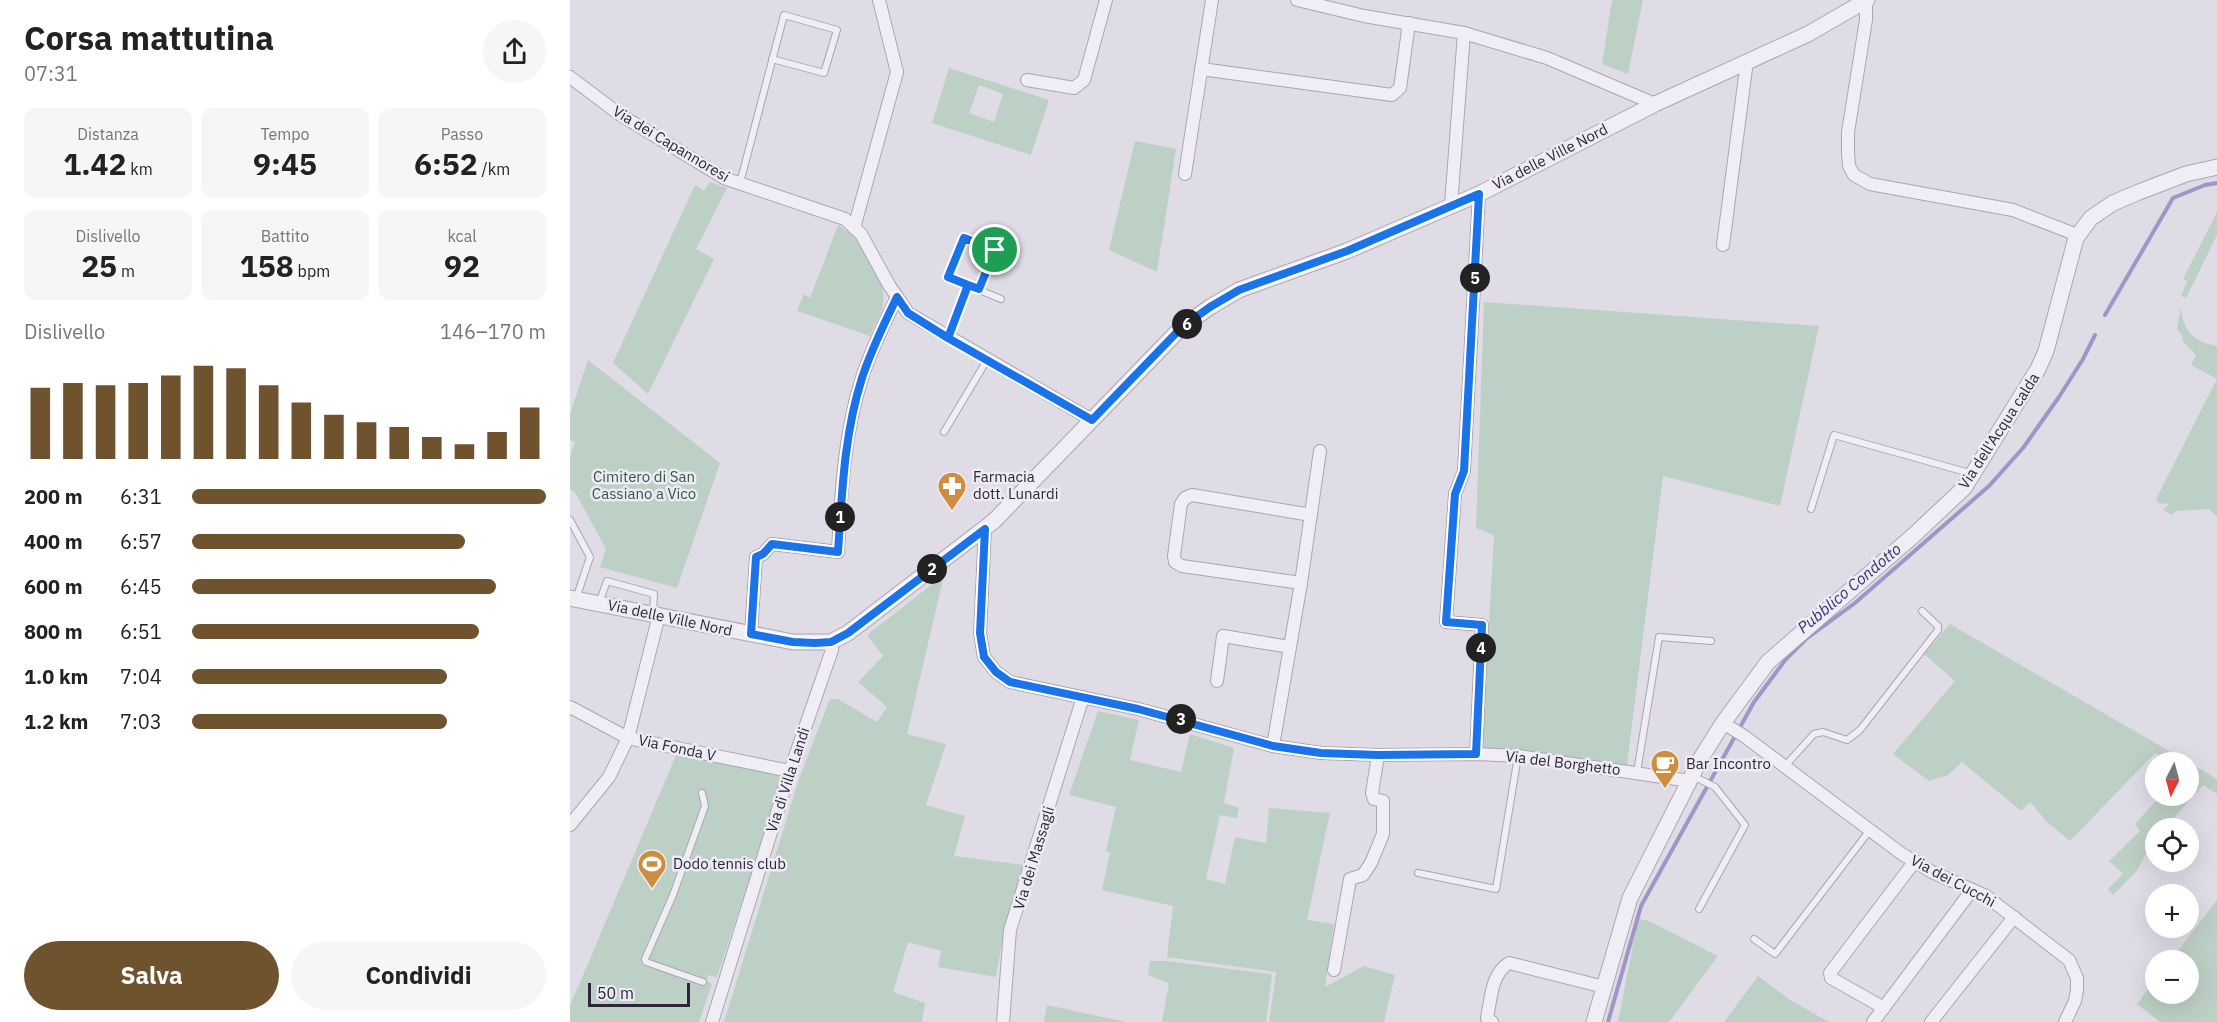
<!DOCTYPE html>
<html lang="it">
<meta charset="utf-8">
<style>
:root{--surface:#fff;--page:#f6f6f6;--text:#222;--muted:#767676;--accent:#6f532e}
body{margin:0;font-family:"IBM Plex Sans",sans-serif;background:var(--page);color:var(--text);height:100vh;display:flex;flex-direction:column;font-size:22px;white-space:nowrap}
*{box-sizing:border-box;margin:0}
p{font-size:20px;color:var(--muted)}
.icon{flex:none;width:33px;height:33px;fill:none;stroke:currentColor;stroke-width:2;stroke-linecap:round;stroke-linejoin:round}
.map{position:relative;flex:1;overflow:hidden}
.drawer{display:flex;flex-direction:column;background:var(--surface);width:570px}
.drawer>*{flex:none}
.needle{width:39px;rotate:186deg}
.fabs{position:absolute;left:1575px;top:752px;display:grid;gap:12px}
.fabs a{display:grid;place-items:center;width:54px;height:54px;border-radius:50%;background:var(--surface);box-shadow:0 6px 24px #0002;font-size:30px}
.scale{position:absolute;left:18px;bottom:15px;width:102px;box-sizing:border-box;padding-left:6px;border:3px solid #2d253c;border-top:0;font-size:16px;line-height:21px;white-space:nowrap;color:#2d253c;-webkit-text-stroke:4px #edebf4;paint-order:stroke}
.pin{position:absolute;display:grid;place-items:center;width:51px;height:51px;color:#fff;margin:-26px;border:3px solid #fff;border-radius:50%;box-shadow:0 2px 6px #0007}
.km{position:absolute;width:30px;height:30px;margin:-15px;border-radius:50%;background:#222;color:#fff;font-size:16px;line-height:30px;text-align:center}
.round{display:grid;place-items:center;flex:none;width:63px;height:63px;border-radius:32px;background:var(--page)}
.head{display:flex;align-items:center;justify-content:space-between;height:102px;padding:0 24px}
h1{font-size:33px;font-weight:800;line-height:45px}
.metrics{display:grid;grid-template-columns:repeat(3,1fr);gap:9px;height:102px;padding:6px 24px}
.metrics div{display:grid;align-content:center;border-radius:12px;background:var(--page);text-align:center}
.metrics b{font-size:30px;font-weight:800}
.metrics small{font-size:16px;font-weight:400}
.metrics p{font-size:16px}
.chart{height:168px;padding:12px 24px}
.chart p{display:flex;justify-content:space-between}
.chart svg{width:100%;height:108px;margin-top:6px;stroke:var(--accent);stroke-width:6}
.primary-button{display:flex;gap:12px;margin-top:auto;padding:12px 24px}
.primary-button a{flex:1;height:69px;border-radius:36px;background:var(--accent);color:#fff;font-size:24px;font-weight:800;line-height:69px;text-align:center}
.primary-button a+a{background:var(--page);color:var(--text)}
ul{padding:0 24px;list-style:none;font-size:20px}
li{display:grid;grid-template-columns:96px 72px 1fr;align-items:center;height:45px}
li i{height:15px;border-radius:8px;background:var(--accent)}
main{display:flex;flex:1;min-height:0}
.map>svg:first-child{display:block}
</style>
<main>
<section class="drawer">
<div class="head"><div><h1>Corsa mattutina</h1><p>07:31</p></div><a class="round"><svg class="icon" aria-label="share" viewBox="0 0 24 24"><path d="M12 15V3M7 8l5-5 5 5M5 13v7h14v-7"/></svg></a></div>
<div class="metrics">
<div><p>Distanza</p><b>1.42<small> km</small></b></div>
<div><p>Tempo</p><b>9:45</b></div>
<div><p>Passo</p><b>6:52<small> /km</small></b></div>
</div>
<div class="metrics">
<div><p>Dislivello</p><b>25<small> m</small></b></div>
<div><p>Battito</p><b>158<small> bpm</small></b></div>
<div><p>kcal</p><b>92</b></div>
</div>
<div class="chart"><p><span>Dislivello</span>146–170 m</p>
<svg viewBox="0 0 160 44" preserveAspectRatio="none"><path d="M5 44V15M15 44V13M25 44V14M35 44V13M45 44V10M55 44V6M65 44V7M75 44V14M85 44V21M95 44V26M105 44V29M115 44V31M125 44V35M135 44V38M145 44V33M155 44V23"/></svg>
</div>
<ul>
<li><b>200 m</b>6:31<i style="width:100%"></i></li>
<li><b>400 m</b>6:57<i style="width:77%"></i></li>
<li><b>600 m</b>6:45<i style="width:86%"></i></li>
<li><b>800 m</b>6:51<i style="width:81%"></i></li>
<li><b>1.0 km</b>7:04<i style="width:72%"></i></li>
<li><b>1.2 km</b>7:03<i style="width:72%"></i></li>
</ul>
<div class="primary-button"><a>Salva</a><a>Condividi</a></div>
</section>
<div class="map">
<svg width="1647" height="1022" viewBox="0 0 1647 1022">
<rect width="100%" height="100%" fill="#dfdce6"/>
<!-- green -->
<g fill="#bdd0c5" fill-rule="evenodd">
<polygon points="1042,0 1073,0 1058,74 1032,64"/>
<path d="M 379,68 L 479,100 L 461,155 L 362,123 ZM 409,85 L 433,94 L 424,122 L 399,113 Z"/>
<polygon points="565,141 606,149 587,272 539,250"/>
<polygon points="140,182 157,188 126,249 144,259 78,394 43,363 125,185 134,191"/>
<polygon points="1647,212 1647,235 1616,298 1611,296 1617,281 1613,279"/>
<path d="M 268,225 C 293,240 317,274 313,305 C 311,315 304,326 300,336 L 227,311 L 234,294 L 240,298 Z"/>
<polygon points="914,302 1249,326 1210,506 1093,476 1057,765 980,755 912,749 924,535 906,528"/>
<path d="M 1611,307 C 1612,331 1624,342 1647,346 L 1647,516 L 1638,509 L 1606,511 L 1602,515 L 1593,510 L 1599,504 L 1588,503 L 1586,499 L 1647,379 L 1621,365 L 1626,355 L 1612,340 L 1613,337 L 1607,329 Z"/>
<polygon points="18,360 150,463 107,588 30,567 36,549 5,492 0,489 0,457 5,442 0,440 0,414"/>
<polygon points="374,575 337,734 376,744 356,805 395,816 384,856 454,865 434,931 426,977 368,967 371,951 338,942 323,992 355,1003 352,1022 154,1022 229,779 260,699 268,699 307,722 317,707 288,682 313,656 297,635"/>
<polygon points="1380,624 1618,762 1599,762 1585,753 1500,841 1477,822 1460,802 1451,811 1392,762 1378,775 1359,781 1323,754 1385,681 1354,654"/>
<polygon points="528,711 569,720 560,760 611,772 620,734 664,748 654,803 669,808 667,818 650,815 636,879 655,884 665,837 696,843 699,808 760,813 737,920 764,924 755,987 794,966 825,975 814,1022 699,1022 706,972 597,957 603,906 532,890 540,853 536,851 546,807 499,795"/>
<polygon points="107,753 212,775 212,781 147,977 138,975 137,981 142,984 129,1022 0,1022 0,1006"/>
<polygon points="1618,762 1647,779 1647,794 1633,785 1595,828 1586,828 1585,839 1580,845 1567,871 1543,895 1538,889 1553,874 1539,861 1570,831 1565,824 1591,795 1618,795"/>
<polygon points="1647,900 1647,1022 1590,1022 1567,1004 1585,980 1586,993 1618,993 1618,960 1601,960"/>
<polygon points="1068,919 1079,921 1148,956 1099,1022 1048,1022"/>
<polygon points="580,961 597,961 700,974 702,976 696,1022 592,1022 599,983 578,975"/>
<polygon points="1188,976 1220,1000 1259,1022 1154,1022"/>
<polygon points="477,1005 556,1022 474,1022"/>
</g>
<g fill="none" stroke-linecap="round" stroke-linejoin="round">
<!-- stream -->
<g stroke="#a095c7" stroke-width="4">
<polyline points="1535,315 1603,198 1635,185 1647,183"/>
<polyline points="1038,1022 1071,906 1184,702 1216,659 1236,639 1285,603 1419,486 1453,448 1489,397 1513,359 1525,335"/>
</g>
<!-- service casing -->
<g stroke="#aaa5b3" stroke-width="8">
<g id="service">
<polyline points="170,183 214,15 267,30 254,73 202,59"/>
<polyline points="409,289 425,250 394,238 378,277 431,299"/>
<polyline points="378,337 398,285"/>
<polyline points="374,432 417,360"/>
<polyline points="1241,509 1264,435 1403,474"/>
<polyline points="0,520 20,557 6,599"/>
<polyline points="29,603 37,581 84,594 83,613"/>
<polyline points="1215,766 1244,734 1253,732 1277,740 1290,730 1368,630 1368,626 1352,611"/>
<polyline points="1067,772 1089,637 1141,641"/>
<polyline points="1123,776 1145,787 1175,825 1129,909"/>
<polyline points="132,793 135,806 103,895 75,959 76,962 133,982"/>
<polyline points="848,873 926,889 948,756"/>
<polyline points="1184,939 1205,954 1300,830"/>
</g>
</g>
<!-- minor casing -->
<g stroke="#aaa5b3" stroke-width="14">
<g id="minor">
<polyline points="727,0 794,16 894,33 977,58 1085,104"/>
<polyline points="1296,0 1296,20 1278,132 1278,152 1279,166 1284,175 1300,184 1443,210 1507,235"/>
<polyline points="631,69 822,95 830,88 839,23"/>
<polyline points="0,77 49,114 154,178 275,219 291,234 319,285 338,313 522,420"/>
<polyline points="457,80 504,88 514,80 536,0"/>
<polyline points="615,174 642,0"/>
<polyline points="881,205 894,33"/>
<polyline points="284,228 327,72 309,0"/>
<polyline points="1153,245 1177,61"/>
<polyline points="415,529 410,633 414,657 426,672 440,682 568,709 703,746 751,753 808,755 906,754 948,756 1120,781"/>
<polyline points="731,583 612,566 605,562 604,556 611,504 615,498 622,495 741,515"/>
<path d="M 181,634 L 186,557 L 193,554 L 202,544 L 268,552 C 271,494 274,434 292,378 C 301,350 314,324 327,297"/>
<polyline points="647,681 653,636 720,647"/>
<polyline points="0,707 58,738 220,771"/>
<polyline points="1153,723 1174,736 1332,854 1362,872 1416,896 1499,960 1507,978 1507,990 1505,1001 1495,1022"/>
<polyline points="703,746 731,583 750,451"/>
<polyline points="906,754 912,625 876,622 885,494 894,471 909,194"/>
<polyline points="0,825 39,777 58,738 89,615"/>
<polyline points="764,970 780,879 793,875 801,863 813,834 813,801 804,799 802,793 808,755"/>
<polyline points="1314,1008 1261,978 1260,973 1345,861"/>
<polyline points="142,1022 220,771 262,650 261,642"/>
<polyline points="433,1022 440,930 513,697"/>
<path d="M 922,1022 L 917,1018 C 921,999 921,974 939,963 L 1034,987"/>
<polyline points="1303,1022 1402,890"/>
<polyline points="1361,1022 1444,917"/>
</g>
</g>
<!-- tertiary casing -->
<g stroke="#aaa5b3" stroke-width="17">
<g id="tertiary">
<polyline points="0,598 223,642 261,642 278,633 424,521 612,327 640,307 669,290 777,251 909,194 1085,104 1238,34 1297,0"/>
<polyline points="1024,1022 1060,898 1131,758 1153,723 1198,662 1344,535 1394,488 1468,369 1476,351 1506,238 1521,218 1543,203 1569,192 1616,174 1647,167"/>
</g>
</g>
<!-- service -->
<use href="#service" stroke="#f0eef4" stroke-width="6"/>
<!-- minor -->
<use href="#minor" stroke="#f0eef4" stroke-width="12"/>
<!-- tertiary -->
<use href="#tertiary" stroke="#f0eef4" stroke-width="15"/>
</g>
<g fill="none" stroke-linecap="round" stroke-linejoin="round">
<!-- route casing -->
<g stroke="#fff" stroke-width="12">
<path id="route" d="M 425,250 L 409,289 L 398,285 L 378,338 L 338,313 L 327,297 C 314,324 301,350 292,378 C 274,434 272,494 268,552 L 202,544 L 193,554 L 186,557 L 181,634 L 223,642 L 245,643 L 261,642 L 278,633 L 415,529 L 410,633 L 414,657 L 426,672 L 440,682 L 568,709 L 703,746 L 751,753 L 808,755 L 906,754 L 912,625 L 876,622 L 885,494 L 894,471 L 909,194 L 777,251 L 669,290 L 640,307 L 612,327 L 522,420 L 378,338 L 398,285 L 378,277 L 394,238 L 425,250"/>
</g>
<!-- route -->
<use href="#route" stroke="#1a73e8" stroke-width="8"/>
</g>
<!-- icons -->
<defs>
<g id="pharmacy-pin" transform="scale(1.5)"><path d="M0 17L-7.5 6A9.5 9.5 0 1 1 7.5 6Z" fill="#ce8e3d" stroke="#edebf4"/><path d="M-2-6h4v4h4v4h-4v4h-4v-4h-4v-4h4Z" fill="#fff"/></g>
<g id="cafe-pin" transform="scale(1.5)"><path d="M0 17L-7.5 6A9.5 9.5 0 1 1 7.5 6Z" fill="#ce8e3d" stroke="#edebf4"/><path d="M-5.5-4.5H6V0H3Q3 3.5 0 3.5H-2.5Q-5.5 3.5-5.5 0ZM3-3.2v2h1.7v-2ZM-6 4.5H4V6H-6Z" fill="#fff"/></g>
<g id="stadium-pin" transform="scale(1.5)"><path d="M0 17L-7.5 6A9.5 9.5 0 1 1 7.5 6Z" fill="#ce8e3d" stroke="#edebf4"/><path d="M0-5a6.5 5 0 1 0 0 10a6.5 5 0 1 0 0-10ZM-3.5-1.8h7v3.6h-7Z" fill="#fff"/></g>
</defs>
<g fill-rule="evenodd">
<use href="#pharmacy-pin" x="382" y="486"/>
<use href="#cafe-pin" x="1095" y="764"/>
<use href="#stadium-pin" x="82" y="864"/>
</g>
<g text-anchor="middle" stroke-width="5" stroke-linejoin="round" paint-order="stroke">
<!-- street labels -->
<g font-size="15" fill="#2d253c" stroke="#edebf4">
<text transform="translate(101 144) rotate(31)" y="5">Via dei Capannoresi</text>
<text transform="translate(980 157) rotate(-27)" y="5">Via delle Ville Nord</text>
<text transform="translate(1429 431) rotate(-57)" y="5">Via dell'Acqua calda</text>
<text transform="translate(100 618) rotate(12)" y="5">Via delle Ville Nord</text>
<text transform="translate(107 748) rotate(12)" y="5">Via Fonda V</text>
<text transform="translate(993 763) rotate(7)" y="5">Via del Borghetto</text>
<text transform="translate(218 780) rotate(-72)" y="5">Via di Villa Landi</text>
<text transform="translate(464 858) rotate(-73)" y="5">Via dei Massagli</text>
<text transform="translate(1383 881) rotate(28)" y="5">Via dei Cucchi</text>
</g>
<!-- park labels -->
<g font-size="15" fill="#335846" stroke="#edebf4">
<text x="74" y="482">Cimitero di San<tspan x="74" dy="17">Cassiano a Vico</tspan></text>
</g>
<!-- poi labels -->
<g font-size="15" fill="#2d253c" stroke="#edebf4" text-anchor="start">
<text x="403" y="482">Farmacia<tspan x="403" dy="17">dott. Lunardi</tspan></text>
<text x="1116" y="769">Bar Incontro</text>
<text x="103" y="869">Dodo tennis club</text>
</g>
<!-- water labels -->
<g font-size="16" font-style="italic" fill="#403070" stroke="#edebf4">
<text transform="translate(1279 588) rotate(-40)" y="6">Pubblico Condotto</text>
</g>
</g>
</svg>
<div class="fabs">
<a><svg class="needle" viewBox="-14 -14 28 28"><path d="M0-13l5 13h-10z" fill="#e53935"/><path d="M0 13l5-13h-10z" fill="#767676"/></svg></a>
<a><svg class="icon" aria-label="locate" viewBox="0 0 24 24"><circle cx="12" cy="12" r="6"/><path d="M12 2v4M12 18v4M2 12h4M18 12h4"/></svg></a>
<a>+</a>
<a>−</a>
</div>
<div class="scale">50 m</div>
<div class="pin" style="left:425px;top:250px;background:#1e9e55"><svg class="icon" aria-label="arrive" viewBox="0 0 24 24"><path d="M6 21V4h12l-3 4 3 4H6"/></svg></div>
<b class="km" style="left:270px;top:517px">1</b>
<b class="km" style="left:362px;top:569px">2</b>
<b class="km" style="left:611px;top:719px">3</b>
<b class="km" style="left:911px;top:648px">4</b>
<b class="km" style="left:905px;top:278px">5</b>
<b class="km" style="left:617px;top:324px">6</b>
</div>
</main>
